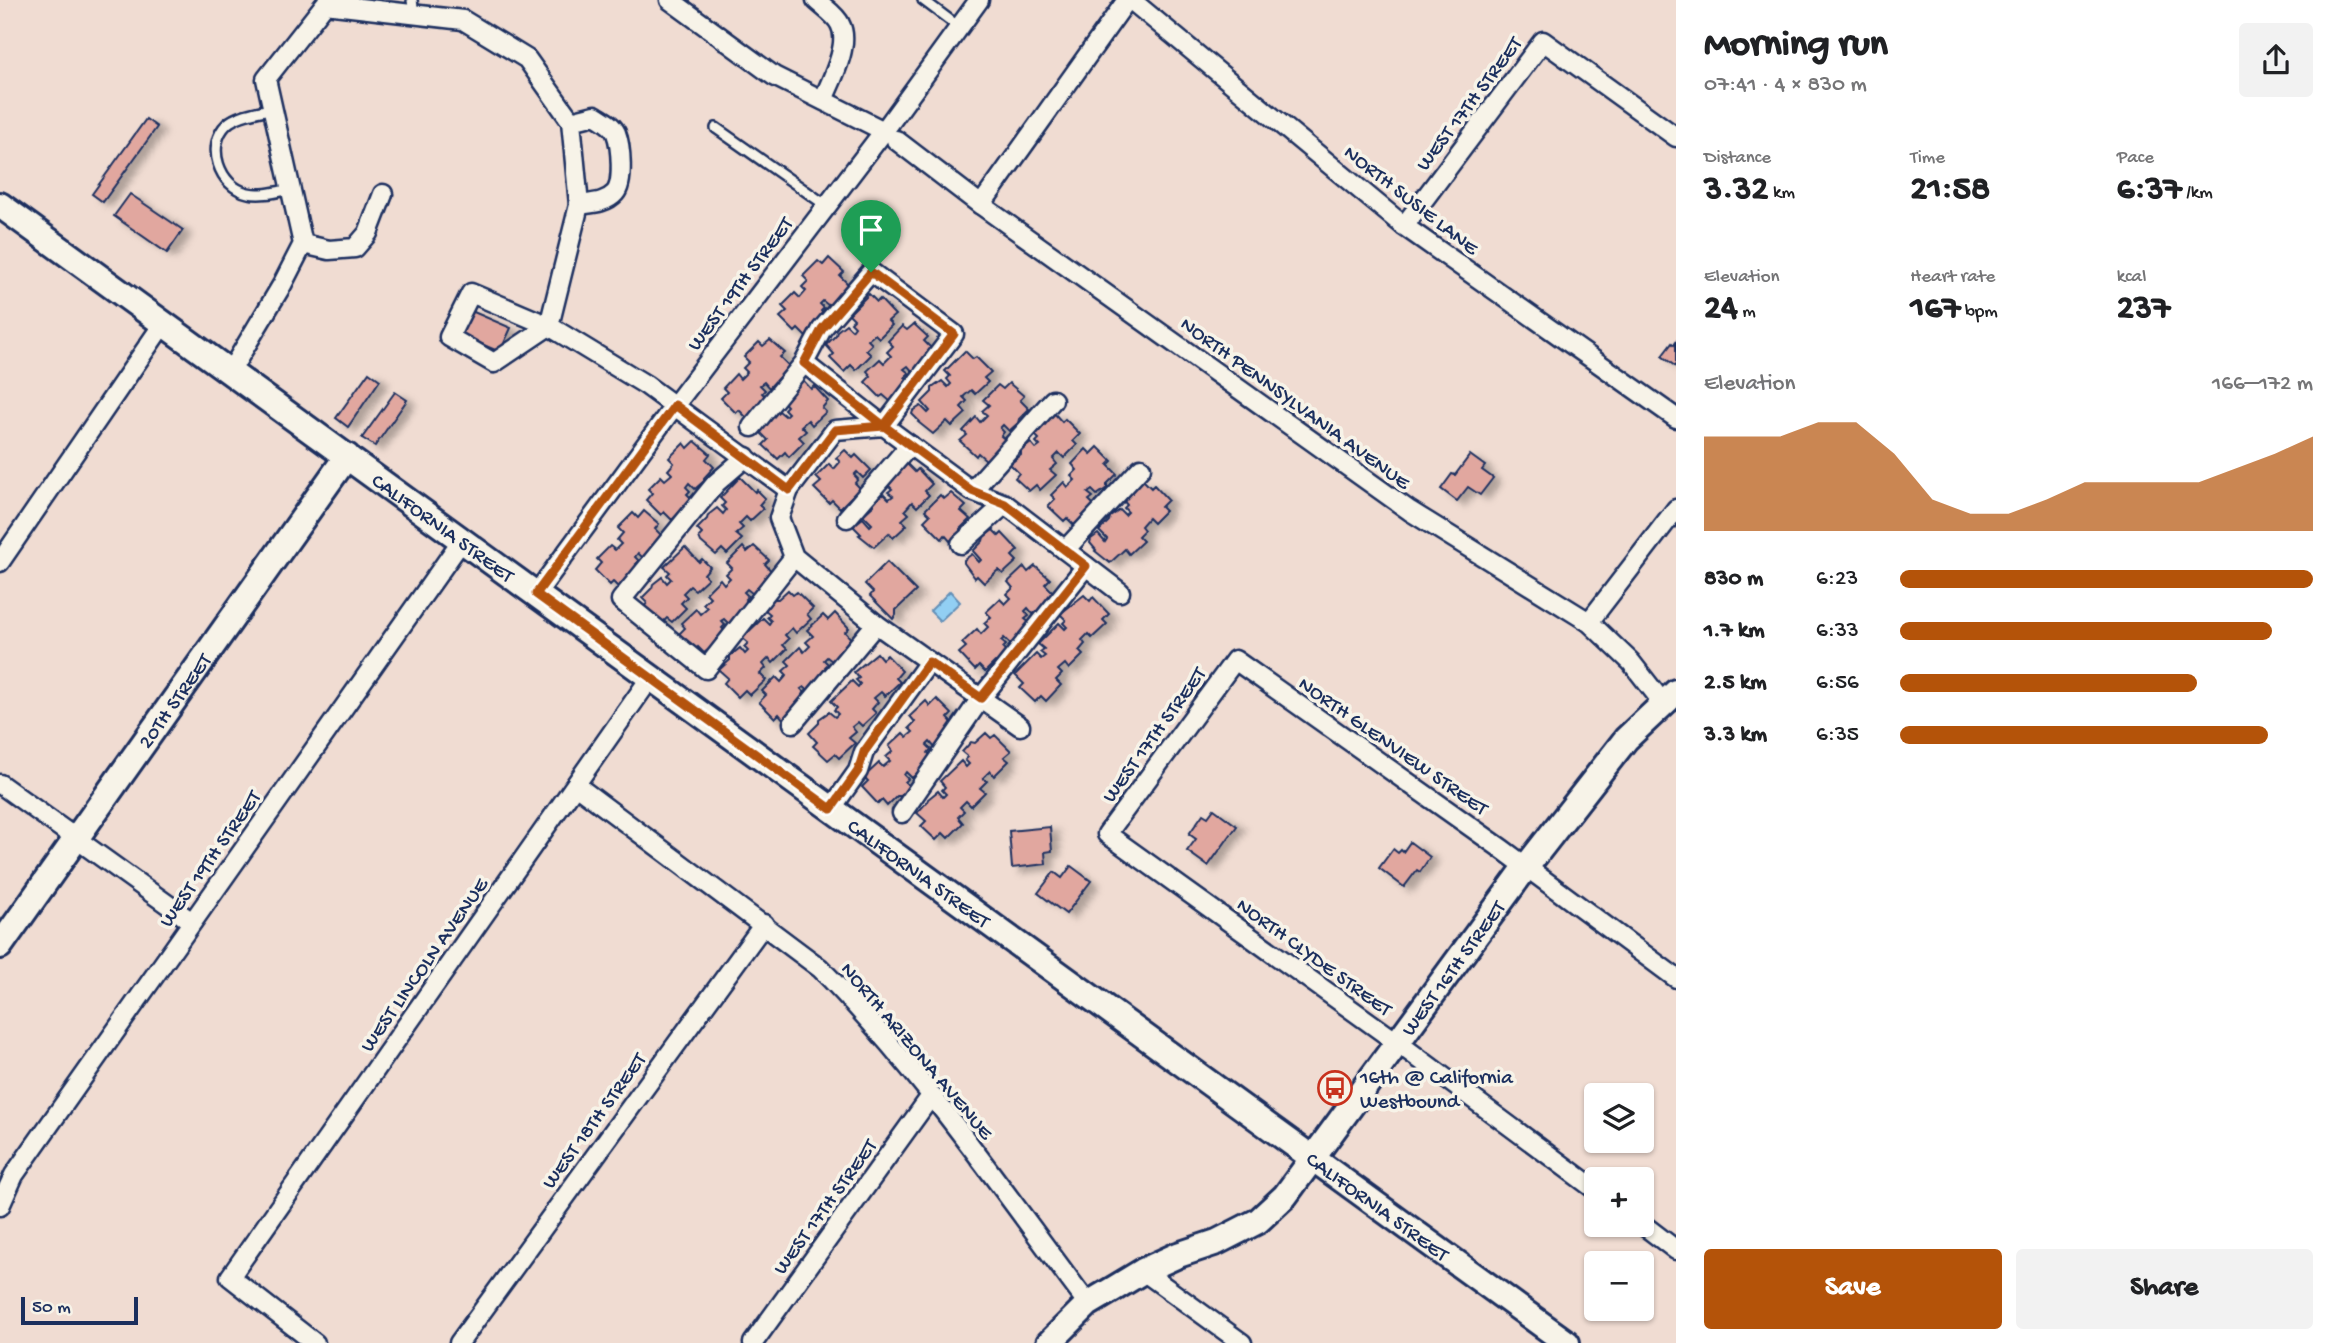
<!DOCTYPE html>
<meta charset="utf-8">
<style>
:root{--surface:#fff;--page:#f2f2f2;--text:#202124;--muted:#757577;--accent:#b45309}
body{margin:0;font-family:"Gochi Hand",sans-serif;background:var(--page);color:var(--text);height:100vh;display:flex;flex-direction:column;font-size:26px;white-space:nowrap}
*{box-sizing:border-box;margin:0}
p{font-size:23px;color:var(--muted)}
.icon{flex:none;width:38px;height:38px;fill:none;stroke:currentColor;stroke-width:2;stroke-linecap:round;stroke-linejoin:round}
.map{position:relative;flex:1;overflow:hidden}
.side{display:flex;flex-direction:column;background:var(--surface);width:665px}
.side>*{flex:none}
.fabs{position:absolute;left:1584px;top:1083px;display:grid;gap:14px}
.fabs a{display:grid;place-items:center;width:70px;height:70px;border-radius:7px;background:var(--surface);box-shadow:0 2px 5px #0004;font-size:35px}
.scale{position:absolute;left:21px;bottom:18px;width:117px;box-sizing:border-box;padding-left:7px;border:4px solid #1b2f5e;border-top:0;font-size:19px;line-height:24px;white-space:nowrap;color:#1b2f5e;-webkit-text-stroke:5px #f7f3e8;paint-order:stroke}
.pin{position:absolute;display:grid;place-items:center;width:60px;height:60px;color:#fff;margin:-72px -30px;border-radius:50% 50% 50% 0;rotate:-45deg;box-shadow:0 0 7px #0007}
.pin .icon{rotate:45deg}
.round{display:grid;place-items:center;flex:none;width:74px;height:74px;border-radius:7px;background:var(--page)}
.summary{display:flex;align-items:center;justify-content:space-between;height:119px;padding:0 28px}
h1{font-size:38px;font-weight:800;line-height:52px}
.metrics{display:grid;grid-template-columns:repeat(3,1fr);gap:10px;height:119px;padding:7px 28px}
.metrics div{display:grid;align-content:center}
.metrics b{font-size:35px;font-weight:800}
.metrics small{font-size:19px;font-weight:400}
.metrics p{font-size:19px}
.chart{height:196px;padding:14px 28px}
.chart p{display:flex;justify-content:space-between}
.chart svg{width:100%;height:126px;margin-top:7px;fill:var(--accent);opacity:.7}
.primary-button{display:flex;gap:14px;margin-top:auto;padding:14px 28px}
.primary-button a{flex:1;height:80px;border-radius:7px;background:var(--accent);color:#fff;font-size:28px;font-weight:800;line-height:80px;text-align:center}
.primary-button a+a{background:var(--page);color:var(--text)}
ul{padding:0 28px;list-style:none;font-size:23px}
li{display:grid;grid-template-columns:112px 84px 1fr;align-items:center;height:52px}
li i{height:18px;border-radius:9px;background:var(--accent)}
main{display:flex;flex:1;min-height:0}
.map>svg:first-child{display:block}
</style>
<main>
<div class="map">
<svg width="1676" height="1343" viewBox="0 0 1676 1343">
<defs>
<filter id="shadow"><feDropShadow dx="8" dy="4.5" stdDeviation="3.5" flood-color="#0004"/></filter>
</defs>
<rect width="100%" height="100%" fill="#f0dcd2"/>
<filter id="ink" filterUnits="userSpaceOnUse"><feTurbulence type="fractalNoise" baseFrequency=".0143" numOctaves="2"/><feDisplacementMap in="SourceGraphic" scale="14" xChannelSelector="R" yChannelSelector="G"/><feConvolveMatrix kernelMatrix="1 2 1 2 8 2 1 2 1" color-interpolation-filters="sRGB"/></filter>
<g filter="url(#ink)">
<!-- water -->
<polygon fill="#92cff3" stroke="#628fb7" stroke-width="2" points="950,591 960,602 940,621 930,611"/>
<!-- building -->
<g fill="#e1a79f" stroke="#1b2f5e" stroke-width="2" filter="url(#shadow)">
<polygon points="146,119 157,127 103,202 92,194"/>
<polygon points="130,194 183,230 167,253 114,216"/>
<polygon points="829,258 844,272 840,276 849,285 829,306 823,301 820,304 824,308 821,311 826,317 806,337 798,329 795,332 780,317 787,311 782,306 795,293 800,298 806,291 802,287 808,281 803,276 818,261 823,265"/>
<polygon points="869,294 877,302 880,299 895,315 888,321 892,325 879,338 875,334 868,340 872,344 866,350 871,355 856,370 851,365 844,372 830,358 834,354 826,345 836,335 837,331 846,324 852,330 855,326 851,322 854,319 849,314"/>
<polygon points="469,310 511,328 500,352 458,334"/>
<polygon points="914,324 928,337 924,341 933,350 913,372 908,366 904,369 909,373 905,377 911,382 891,402 883,395 880,397 865,382 871,376 867,371 880,359 884,363 891,356 887,352 893,346 888,341 902,326 907,330"/>
<polygon points="770,340 785,353 780,357 789,366 769,388 764,382 760,385 765,390 762,393 767,398 747,418 739,410 736,413 721,398 727,392 723,388 736,374 740,379 747,372 743,368 749,362 744,357 759,342 763,346"/>
<polygon points="1676,342 1676,367 1662,356 1672,343 1674,345"/>
<polygon points="965,351 973,359 976,357 991,372 984,378 988,382 975,394 971,390 963,397 967,401 961,407 966,413 952,426 947,421 933,434 918,422 919,421 912,414 913,411 921,406 928,413 930,411 922,402 932,392 932,388 942,381 948,387 951,384 947,379 950,376 945,371"/>
<polygon points="369,372 380,380 348,427 336,418"/>
<polygon points="803,380 811,389 814,386 828,401 822,408 826,412 812,425 808,420 801,426 806,431 799,437 804,442 789,457 785,452 778,459 763,445 768,440 759,431 769,422 770,418 779,411 785,416 788,413 784,409 787,406 782,400"/>
<polygon points="1009,383 1024,396 1020,400 1029,409 1019,419 1018,423 1009,431 1003,425 1000,428 1004,432 1001,436 1007,441 987,461 978,453 976,456 960,441 967,435 963,431 976,417 980,422 987,415 982,411 989,405 983,400 998,385 1003,389"/>
<polygon points="395,392 407,400 375,446 362,438"/>
<polygon points="1054,413 1062,422 1065,419 1080,434 1073,441 1077,445 1064,458 1059,453 1053,459 1057,464 1050,470 1056,475 1040,490 1036,485 1029,491 1015,478 1019,473 1010,464 1021,455 1021,451 1031,443 1036,449 1040,446 1036,442 1039,439 1033,433"/>
<polygon points="695,441 710,454 706,459 714,467 704,478 704,481 695,489 689,483 686,487 690,491 687,494 692,499 672,520 664,512 661,515 646,500 652,493 648,489 661,476 665,480 672,474 668,470 674,463 669,458 684,443 688,448"/>
<polygon points="1098,447 1112,461 1108,465 1117,474 1107,484 1107,488 1097,495 1092,490 1088,493 1093,497 1089,500 1095,506 1075,526 1067,518 1064,521 1048,506 1055,499 1051,495 1064,482 1068,487 1075,480 1071,476 1077,470 1072,464 1086,449 1091,454"/>
<polygon points="845,450 853,458 856,455 871,470 863,478 857,472 854,475 858,479 855,483 860,488 840,508 832,500 829,503 814,488 821,482 816,477 829,464 834,469 840,462 836,458"/>
<polygon points="1470,455 1485,466 1482,470 1493,478 1480,495 1468,487 1457,501 1441,489 1452,474 1455,475"/>
<polygon points="907,464 915,472 918,469 932,484 925,491 929,495 917,507 912,502 905,510 909,514 902,520 907,525 893,538 889,533 874,547 859,535 861,534 854,527 855,524 863,518 870,526 872,524 863,515 874,505 874,501 884,494 889,499 893,496 888,492 892,489 886,483"/>
<polygon points="740,477 755,492 757,490 765,498 759,505 763,509 750,521 746,517 739,524 743,528 736,534 742,539 727,554 722,549 716,555 701,542 699,537 702,534 697,529 707,519 708,515 717,508 723,514 726,510 722,506 725,503 720,498"/>
<polygon points="1143,480 1151,488 1154,485 1168,500 1161,507 1165,511 1153,523 1148,518 1141,526 1144,530 1138,536 1143,541 1129,554 1125,549 1110,563 1095,551 1096,550 1090,543 1091,539 1098,534 1105,542 1107,539 1099,531 1109,521 1110,517 1120,510 1125,515 1128,512 1124,508 1127,505 1122,499"/>
<polygon points="951,493 966,506 961,511 970,519 960,529 960,533 950,541 945,535 942,539 924,521 930,515 925,510 940,495 944,499"/>
<polygon points="644,511 659,524 655,529 663,537 644,559 638,553 635,557 639,561 636,564 641,569 621,590 613,582 610,585 595,570 601,563 597,559 610,546 615,550 621,544 617,540 623,533 618,528 633,513 638,518"/>
<polygon points="993,530 999,536 1002,533 1018,550 1012,556 1017,561 1003,574 998,570 984,583 977,576 975,578 964,563 964,560 972,554 979,562 981,560 973,551 983,541 984,537"/>
<polygon points="754,546 769,560 765,564 773,573 753,594 747,589 744,592 748,596 745,599 750,604 729,624 724,619 721,621 725,625 722,628 728,634 704,653 698,647 695,650 679,634 685,628 681,623 696,609 700,614 707,608 703,604 710,597 706,593 720,579 724,584 730,578 726,574 732,568 727,563 743,547 747,552"/>
<polygon points="685,547 699,562 702,559 710,567 704,574 708,578 695,590 690,586 683,593 687,597 681,603 686,608 672,622 667,618 660,625 646,611 644,607 647,603 642,598 652,588 653,584 662,577 667,583 671,579 667,575 670,572 664,567"/>
<polygon points="887,562 916,591 896,610 896,615 893,619 870,596 873,592 865,584"/>
<polygon points="1035,566 1050,579 1045,584 1054,593 1044,603 1043,607 1033,614 1028,608 1025,611 1029,616 1025,619 1031,624 1017,639 1010,644 1004,638 1001,641 1006,645 1003,648 1008,653 1000,662 995,662 985,672 979,666 975,670 959,653 966,647 962,643 977,629 981,634 988,627 984,623 991,617 986,612 1000,599 1005,604 1011,598 1007,594 1013,588 1008,582 1024,567 1028,572"/>
<polygon points="788,590 793,595 797,592 813,608 807,614 811,619 796,633 792,628 785,635 789,639 783,645 787,649 773,663 769,658 763,664 766,668 760,674 766,680 750,695 745,690 738,697 724,683 728,678 719,670 730,660 730,656 740,648 745,654 748,651 744,647 748,643 742,638 763,618 769,624 771,621 767,617 770,614 764,609 773,599 778,599"/>
<polygon points="1084,595 1090,601 1093,597 1109,614 1103,620 1107,624 1092,638 1088,634 1082,640 1085,644 1079,651 1083,655 1069,669 1065,664 1058,670 1062,674 1056,680 1061,685 1046,701 1041,696 1035,702 1020,688 1024,684 1015,675 1036,654 1041,659 1045,656 1040,652 1044,649 1038,644 1059,623 1065,629 1067,627 1063,623 1066,620 1060,614"/>
<polygon points="835,613 849,628 845,632 853,641 833,662 827,657 824,660 828,664 825,667 830,672 810,692 804,687 801,689 805,693 802,696 808,702 784,720 779,714 775,718 759,702 766,695 762,691 776,677 781,682 787,675 783,671 790,665 786,661 800,647 804,652 810,646 806,642 813,636 807,630 823,615 828,620"/>
<polygon points="877,653 882,659 887,655 902,671 896,678 900,682 885,696 881,692 874,698 878,702 872,709 876,713 862,726 858,722 852,727 856,732 849,738 855,743 839,758 835,754 828,760 813,746 817,742 809,733 819,723 819,719 829,712 835,717 838,714 834,710 837,707 831,701 852,681 858,687 860,684 856,680 859,678 854,672"/>
<polygon points="937,699 952,714 948,718 956,727 935,748 930,742 927,745 931,749 928,753 933,758 912,778 906,772 904,775 908,779 905,782 910,787 902,796 897,796 887,806 882,800 878,804 862,787 868,781 864,777 879,763 883,767 890,761 886,757 893,751 889,746 903,733 907,737 913,732 909,728 915,722 910,716 926,701 930,706"/>
<polygon points="986,733 991,738 995,735 1011,751 1004,757 1009,761 994,776 990,771 983,778 987,781 980,788 985,792 971,806 966,801 960,807 964,811 958,817 963,823 948,838 943,833 936,840 921,826 926,821 917,813 927,802 928,799 938,791 943,797 946,794 942,790 945,787 940,781 961,761 966,767 969,764 965,760 968,757 962,752 971,742 975,743"/>
<polygon points="1214,809 1237,826 1208,866 1187,851 1196,839 1189,834 1203,814 1208,817"/>
<polygon points="1050,827 1052,851 1045,852 1046,864 1012,868 1009,831"/>
<polygon points="1410,842 1430,857 1420,872 1417,870 1404,887 1379,868 1393,849 1398,853 1401,850 1403,852"/>
<polygon points="1071,866 1091,881 1066,914 1038,893 1054,872 1062,878"/>
</g>
<g fill="none" stroke-linecap="round" stroke-linejoin="round">
<!-- lane casing -->
<g stroke="#1b2f5e" stroke-width="14">
<g id="lane">
<polyline points="412,0 414,14"/>
<polyline points="923,0 959,27"/>
<path d="M 273,108 C 259,112 238,114 227,124 C 205,145 219,187 248,193 C 262,196 276,192 291,189"/>
<polyline points="716,128 827,206"/>
</g>
</g>
<!-- street casing -->
<g stroke="#1b2f5e" stroke-width="23">
<g id="street">
<polyline points="670,0 774,76 884,131"/>
<path d="M 816,0 C 823,7 836,15 840,24 C 851,44 831,81 823,100"/>
<polyline points="1131,0 1404,226 1676,418"/>
<path d="M 571,121 L 595,115 C 602,120 612,124 616,133 C 621,146 624,183 615,193 C 606,203 592,203 579,205"/>
<polyline points="896,140 981,205 1410,511 1589,622 1631,662 1663,703"/>
<polyline points="981,205 1127,0"/>
<polyline points="1404,226 1543,41 1676,137"/>
<polyline points="303,244 329,250 355,248 368,233 383,194"/>
<polyline points="230,372 282,285 303,244 266,79 325,4 463,20 527,59 571,121 579,205 549,326 494,363 449,337 471,293 549,326 646,385 789,490"/>
<polyline points="752,427 804,363 822,329 871,272 954,334 884,426 804,363"/>
<polyline points="746,457 716,483 621,600 706,669 794,557"/>
<polyline points="972,491 1053,400"/>
<polyline points="847,518 910,445"/>
<polyline points="961,544 1005,504"/>
<polyline points="1065,550 1141,468"/>
<polyline points="0,562 163,324"/>
<polyline points="536,594 675,405 884,131 979,0"/>
<polyline points="1589,622 1676,509"/>
<polyline points="793,723 876,624"/>
<polyline points="1020,726 876,624 794,557 779,518 789,490 835,430 884,426 972,491 1005,504 1120,592"/>
<polyline points="0,784 192,922"/>
<path d="M 577,786 L 820,968 C 921,1070 1002,1190 1088,1304"/>
<polyline points="831,809 858,771 864,752 929,662"/>
<polyline points="902,813 981,698 1086,566"/>
<polyline points="1596,1190 1398,1043 1107,834 1235,660 1502,849 1676,978"/>
<polyline points="0,1206 14,1175 462,540"/>
<polyline points="1642,1224 1676,1250"/>
<polyline points="1143,1271 1242,1343"/>
<polyline points="315,1343 230,1277 651,677"/>
<polyline points="459,1343 764,924"/>
<polyline points="753,1343 931,1096"/>
</g>
</g>
<!-- secondary casing -->
<g stroke="#1b2f5e" stroke-width="30">
<g id="secondary">
<path id="s1" d="M 0,205 L 1567,1343"/>
<path id="s2" d="M 0,946 L 347,456"/>
<path id="s3" d="M 1049,1343 L 1088,1304 L 1115,1288 L 1143,1271 L 1178,1255 L 1217,1242 L 1258,1221 L 1285,1196 L 1526,867 L 1626,739 L 1676,692"/>
</g>
</g>
<!-- lane -->
<use href="#lane" stroke="#f7f3e8" stroke-width="9"/>
<!-- street -->
<use href="#street" stroke="#f7f3e8" stroke-width="18"/>
<!-- secondary -->
<use href="#secondary" stroke="#f7f3e8" stroke-width="24"/>
</g>
</g>
<g fill="none" stroke-linecap="round" stroke-linejoin="round" filter="url(#ink)">
<!-- route casing -->
<g stroke="#fff" stroke-width="14">
<polyline id="route" points="871,272 822,329 804,363 884,426 835,430 789,490 675,405 536,594 831,809 858,771 864,752 929,662 981,698 1086,566 1005,504 972,491 884,426 954,334 871,272"/>
</g>
<!-- route -->
<use href="#route" stroke="#b45309" stroke-width="9"/>
</g>
<!-- icons -->
<defs>
<g id="bus-ring" transform="scale(1.75)"><circle r="9.5" fill="#f7f3e8" stroke="#c8321e" stroke-width="1.5"/><path d="M-5-6H5V4H4V6H2V4H-2V6H-4V4H-5ZM-3.5-4V0h7V-4ZM-3.5 1.2v1.5H-2V1.2ZM2 1.2v1.5H3.5V1.2Z" fill="#c8321e"/></g>
</defs>
<g fill-rule="evenodd">
<use href="#bus-ring" x="1335" y="1088"/>
</g>
<g text-anchor="middle" stroke-width="7" stroke-linejoin="round" paint-order="stroke">
<!-- street labels -->
<g font-size="21" fill="#1b2f5e" stroke="#f7f3e8">
<text transform="translate(1468 103) rotate(-53)" y="7">WEST 17TH STREET</text>
<text transform="translate(1412 199) rotate(38)" y="7">NORTH SUSIE LANE</text>
<text transform="translate(739 283) rotate(-53)" y="7">WEST 19TH STREET</text>
<text transform="translate(1296 402) rotate(36)" y="7">NORTH PENNSYLVANIA AVENUE</text>
<text dy="7" stroke="none"><textPath href="#s1" startOffset="548">CALIFORNIA STREET</textPath></text>
<text dy="7" stroke="none"><textPath href="#s2" startOffset="301">20TH STREET</textPath></text>
<text transform="translate(1153 734) rotate(-54)" y="7">WEST 17TH STREET</text>
<text transform="translate(1394 745) rotate(35)" y="7">NORTH GLENVIEW STREET</text>
<text transform="translate(209 858) rotate(-55)" y="7">WEST 19TH STREET</text>
<text dy="7" stroke="none"><textPath href="#s1" startOffset="1136">CALIFORNIA STREET</textPath></text>
<text transform="translate(1315 956) rotate(36)" y="7">NORTH CLYDE STREET</text>
<text transform="translate(423 964) rotate(-55)" y="7">WEST LINCOLN AVENUE</text>
<text dy="7" stroke="none"><textPath href="#s3" startOffset="565">WEST 16TH STREET</textPath></text>
<text transform="translate(918 1050) rotate(50)" y="7">NORTH ARIZONA AVENUE</text>
<text transform="translate(593 1120) rotate(-54)" y="7">WEST 18TH STREET</text>
<text transform="translate(824 1206) rotate(-54)" y="7">WEST 17TH STREET</text>
<text dy="7" stroke="none"><textPath href="#s1" startOffset="1703">CALIFORNIA STREET</textPath></text>
</g>
<!-- poi labels -->
<g font-size="21" fill="#1b2f5e" stroke="#f7f3e8" text-anchor="start">
<text x="1360" y="1083">16th @ California<tspan x="1360" dy="24">Westbound</tspan></text>
</g>
</g>
</svg>
<div class="fabs">
<a><svg class="icon" aria-label="layers" viewBox="0 0 24 24"><path d="M12 4l9 5-9 5-9-5zM3 14l9 5 9-5"/></svg></a>
<a>+</a>
<a>−</a>
</div>
<div class="scale">50 m</div>
<div class="pin" style="left:871px;top:272px;background:#1e9e55"><svg class="icon" aria-label="arrive" viewBox="0 0 24 24"><path d="M6 21V4h12l-3 4 3 4H6"/></svg></div>
</div>
<section class="side">
<div class="summary"><div><h1>Morning run</h1><p>07:41 · 4 × 830 m</p></div><a class="round"><svg class="icon" aria-label="share" viewBox="0 0 24 24"><path d="M12 15V3M7 8l5-5 5 5M5 13v7h14v-7"/></svg></a></div>
<div class="metrics">
<div><p>Distance</p><b>3.32<small> km</small></b></div>
<div><p>Time</p><b>21:58</b></div>
<div><p>Pace</p><b>6:37<small> /km</small></b></div>
</div>
<div class="metrics">
<div><p>Elevation</p><b>24<small> m</small></b></div>
<div><p>Heart rate</p><b>167<small> bpm</small></b></div>
<div><p>kcal</p><b>237</b></div>
</div>
<div class="chart"><p><span>Elevation</span>166–172 m</p>
<svg viewBox="0 0 160 44" preserveAspectRatio="none"><path d="M0 44V11L10 11L20 11L30 6L40 6L50 17L60 33L70 38L80 38L90 33L100 27L110 27L120 27L130 27L140 22L150 17L160 11V44z"/></svg>
</div>
<ul>
<li><b>830 m</b>6:23<i style="width:100%"></i></li>
<li><b>1.7 km</b>6:33<i style="width:90%"></i></li>
<li><b>2.5 km</b>6:56<i style="width:72%"></i></li>
<li><b>3.3 km</b>6:35<i style="width:89%"></i></li>
</ul>
<div class="primary-button"><a>Save</a><a>Share</a></div>
</section>
</main>
